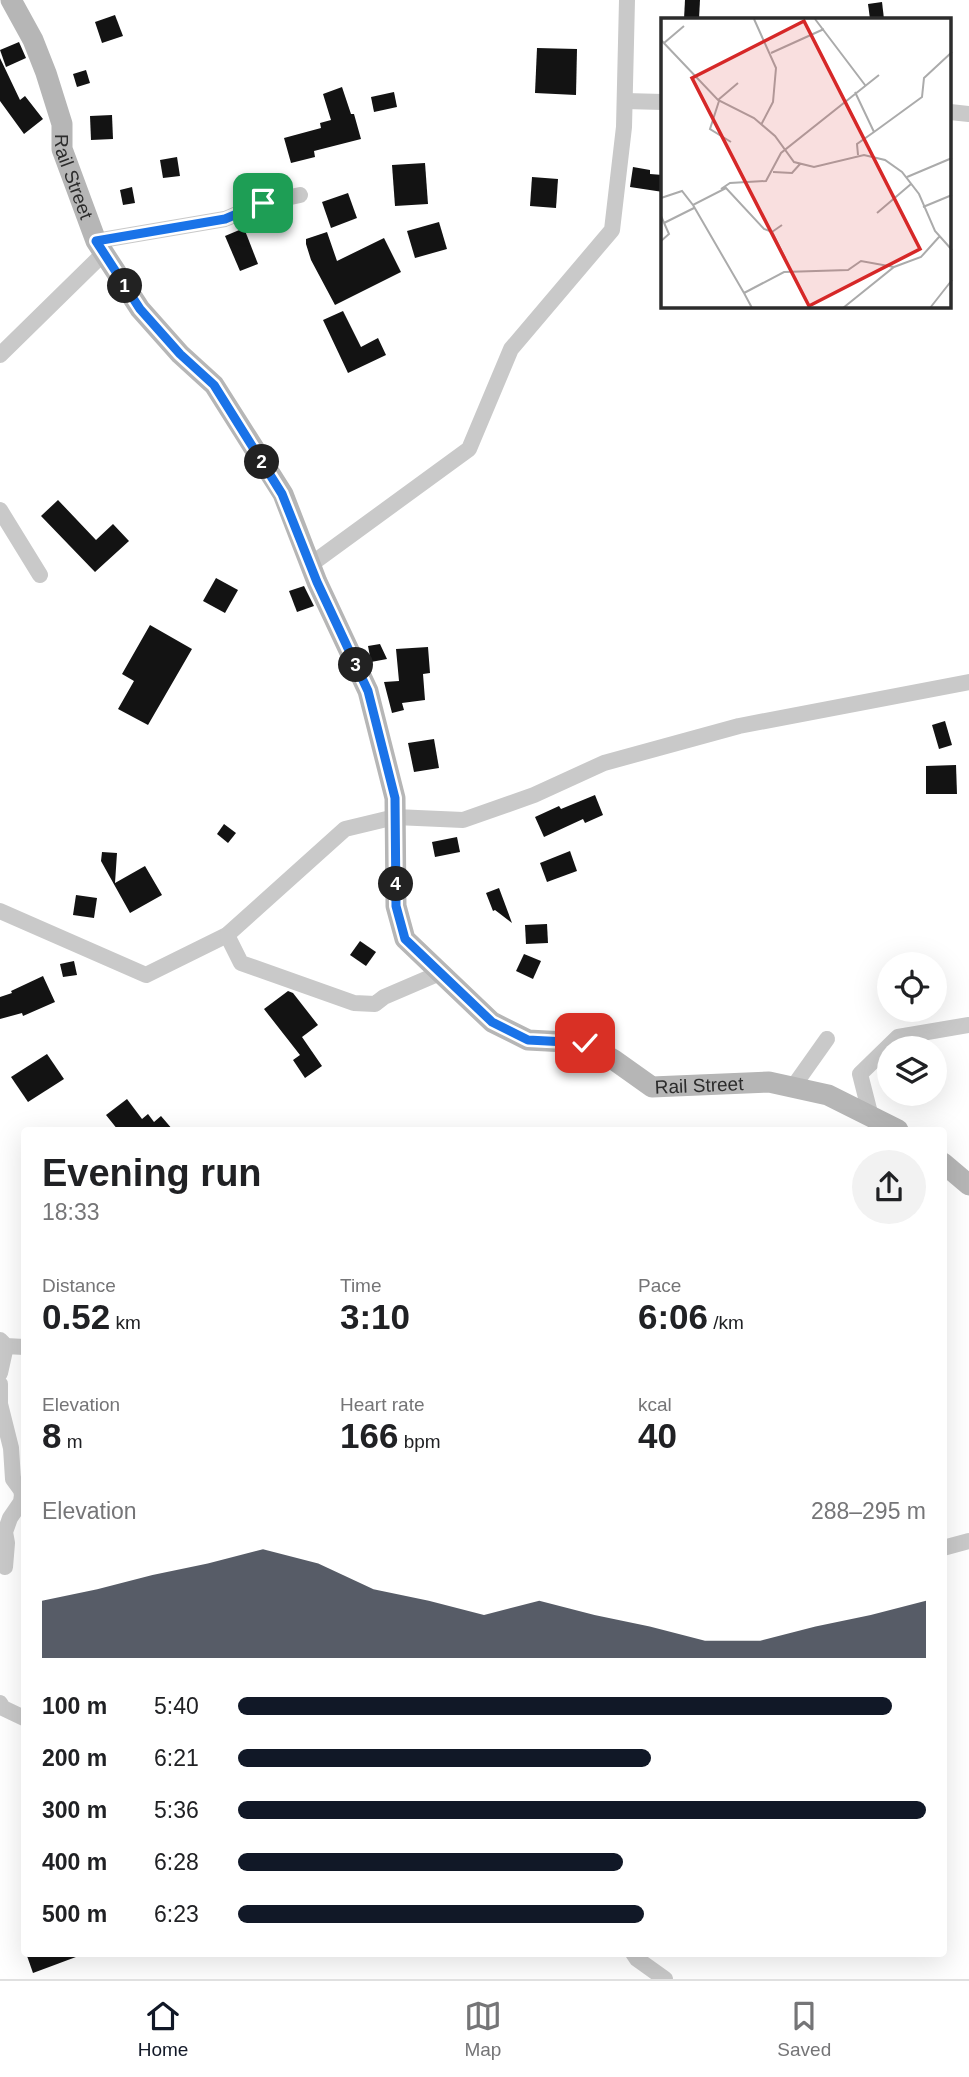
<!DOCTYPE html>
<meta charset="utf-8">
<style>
:root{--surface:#fff;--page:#f2f2f2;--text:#202124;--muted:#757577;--line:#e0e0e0;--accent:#111827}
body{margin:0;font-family:Helvetica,sans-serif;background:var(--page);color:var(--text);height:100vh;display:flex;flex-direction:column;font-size:26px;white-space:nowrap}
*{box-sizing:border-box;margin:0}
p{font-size:23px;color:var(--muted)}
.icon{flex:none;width:38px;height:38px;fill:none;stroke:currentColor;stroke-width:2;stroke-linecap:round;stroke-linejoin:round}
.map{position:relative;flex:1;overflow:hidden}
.drawer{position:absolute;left:21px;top:1127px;width:926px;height:830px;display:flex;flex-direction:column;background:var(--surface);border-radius:7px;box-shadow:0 7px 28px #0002}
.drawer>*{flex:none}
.tools{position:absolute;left:877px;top:952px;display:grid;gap:14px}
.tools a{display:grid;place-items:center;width:70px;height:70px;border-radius:50%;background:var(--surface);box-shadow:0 7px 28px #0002;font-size:35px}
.pin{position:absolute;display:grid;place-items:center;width:60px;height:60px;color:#fff;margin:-30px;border-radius:14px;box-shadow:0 4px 10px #0006}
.km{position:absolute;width:35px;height:35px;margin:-18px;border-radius:50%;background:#222;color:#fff;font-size:19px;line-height:35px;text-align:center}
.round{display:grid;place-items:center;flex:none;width:74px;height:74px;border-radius:37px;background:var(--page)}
.head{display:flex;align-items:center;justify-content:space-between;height:119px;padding:0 21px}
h1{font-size:38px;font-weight:800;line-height:52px}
.stats{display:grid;grid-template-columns:repeat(3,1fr);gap:10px;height:119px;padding:7px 21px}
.stats div{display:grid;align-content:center}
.stats b{font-size:35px;font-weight:800}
.stats small{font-size:19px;font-weight:400}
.stats p{font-size:19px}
.chart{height:196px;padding:14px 21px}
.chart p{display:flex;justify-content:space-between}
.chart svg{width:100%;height:126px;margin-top:7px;fill:var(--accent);opacity:.7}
ul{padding:0 21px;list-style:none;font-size:23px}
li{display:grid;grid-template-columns:112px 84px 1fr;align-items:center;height:52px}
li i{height:18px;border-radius:9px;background:var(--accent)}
.tab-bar{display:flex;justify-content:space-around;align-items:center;height:98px;border-top:2px solid var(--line);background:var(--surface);font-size:19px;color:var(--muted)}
.tab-bar a{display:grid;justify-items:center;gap:4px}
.tab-bar .on{color:var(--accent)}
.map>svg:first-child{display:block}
</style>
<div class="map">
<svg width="969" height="1979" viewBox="0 0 969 1979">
<rect width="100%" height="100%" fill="#fff"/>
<!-- building -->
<g fill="#131313">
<polygon points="685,0 700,0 699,19 684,19"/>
<polygon points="882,2 884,19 870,19 868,4"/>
<polygon points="115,15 123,36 102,43 95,22"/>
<polygon points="19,42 26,58 6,67 0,50"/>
<polygon points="537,48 577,49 576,95 535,93"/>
<polygon points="0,58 20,100 25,96 43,119 24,134 0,101"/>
<polygon points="86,70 90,83 77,87 73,74"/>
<polygon points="342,87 351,114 354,114 361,139 314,151 315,157 291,163 284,138 321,128 320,123 331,120 323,94"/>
<polygon points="394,92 397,107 374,112 371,97"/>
<polygon points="112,115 113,139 91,140 90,116"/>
<polygon points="177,157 180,176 163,178 160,160"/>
<polygon points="425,163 428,204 395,206 392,165"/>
<polygon points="633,167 650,170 650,174 663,175 663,192 630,187"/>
<polygon points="532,177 558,179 556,208 530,206"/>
<polygon points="132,187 135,203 123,205 120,190"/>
<polygon points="348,193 357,218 331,228 322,202"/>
<polygon points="439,222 447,249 415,258 407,231"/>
<polygon points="244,228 258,264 240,271 225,236"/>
<polygon points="327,232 337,261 384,238 401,272 335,305 311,260 306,244 306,239"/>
<polygon points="343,311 361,347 378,338 386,355 348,373 323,320"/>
<polygon points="58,500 96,540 113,524 129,541 95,572 41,516"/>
<polygon points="216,578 238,590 225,613 203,601"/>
<polygon points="304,586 314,606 297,612 289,591"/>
<polygon points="150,625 192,649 148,725 118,709 134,681 122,674"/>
<polygon points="380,644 387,659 371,662 368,646"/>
<polygon points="428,647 430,673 423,674 425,700 402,703 404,710 392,713 384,682 399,681 396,649"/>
<polygon points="945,721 952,745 939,749 932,725"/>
<polygon points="434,739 439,768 414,772 408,743"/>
<polygon points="956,765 957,794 926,794 926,766"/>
<polygon points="595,795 603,815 585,823 583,819 544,837 535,817 559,806 561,809"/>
<polygon points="224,824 236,833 228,843 217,834"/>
<polygon points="457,837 460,852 435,857 432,842"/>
<polygon points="570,851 577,871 547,882 540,863"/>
<polygon points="102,852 117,853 115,883 145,866 162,895 130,913 101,861"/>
<polygon points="499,888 512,923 495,910 493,911 486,893"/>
<polygon points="76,895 97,898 94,918 73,915"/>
<polygon points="547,924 548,943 526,944 525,925"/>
<polygon points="360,941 376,952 366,966 350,955"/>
<polygon points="524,954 541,961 533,979 516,971"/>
<polygon points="74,961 77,975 63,977 60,964"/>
<polygon points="43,976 55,1002 23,1016 22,1013 0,1019 0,997 12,993 11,991"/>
<polygon points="288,991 293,993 318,1025 302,1037 322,1066 305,1078 293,1060 300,1055 264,1009"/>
<polygon points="47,1054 64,1079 28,1102 11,1077"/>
<polygon points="127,1099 142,1119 148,1114 154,1122 161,1116 173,1130 118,1130 106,1115"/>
<polygon points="26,1953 84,1953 84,1954 33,1973"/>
</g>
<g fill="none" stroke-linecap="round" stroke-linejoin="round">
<!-- street -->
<g stroke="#c9c9c9" stroke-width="16">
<polyline points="625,101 663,102"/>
<polyline points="950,112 969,114"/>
<polyline points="96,241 225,219 263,203 300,195"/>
<polyline points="0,355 104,253"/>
<polyline points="0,510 40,575"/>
<polyline points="310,565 469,449 511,349 612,230 624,127 627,0"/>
<polyline points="0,911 146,975 227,935 345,829 395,817 463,820 534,795 604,763 739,726 969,682"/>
<polyline points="227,935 241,963 354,1003 375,1004 384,997 440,973"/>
<polyline points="793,1087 827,1039"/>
<polyline points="871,1117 860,1074 898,1037 969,1025"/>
<polyline points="0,1340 6,1346 24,1347"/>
<polyline points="0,1373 6,1346"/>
<polyline points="0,1384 0,1404 11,1448 13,1479 21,1490 22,1495 21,1502 10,1518 5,1532 7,1543 5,1567"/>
<polyline points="943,1548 969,1541"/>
<polyline points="0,1703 3,1708 24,1718"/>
<polyline points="633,1953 637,1959 665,1979"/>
</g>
<!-- secondary -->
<g stroke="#b6b6b6" stroke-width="21">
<path id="s1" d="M 11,0 L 33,40 L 46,73 L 62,124 L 62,149 L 96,241 L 140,309 L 180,354 L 214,385 L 283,494 L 317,582 L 368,691 L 395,798 L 396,906 L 405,939 L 492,1022 L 528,1040 L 585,1043 L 614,1060 L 652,1087 L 769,1082 L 828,1095 L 898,1130"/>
<polyline points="943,1163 969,1185"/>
</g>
</g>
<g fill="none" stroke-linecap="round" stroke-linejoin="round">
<!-- route casing -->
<g stroke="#fff" stroke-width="14">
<polyline id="route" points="263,203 225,219 96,241 140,309 180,354 214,385 282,494 317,582 368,691 395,798 396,906 405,939 492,1022 528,1040 585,1043"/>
</g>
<!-- route -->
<use href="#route" stroke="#1a73e8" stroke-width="9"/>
</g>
<g text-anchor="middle" stroke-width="7" stroke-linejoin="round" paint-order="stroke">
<!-- street labels -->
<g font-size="19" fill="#2c2c2c" stroke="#fff">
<text dy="7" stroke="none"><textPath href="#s1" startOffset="189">Rail Street</textPath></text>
<text dy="7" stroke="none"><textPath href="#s1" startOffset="1386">Rail Street</textPath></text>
</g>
</g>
<!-- overview -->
<g transform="translate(661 18)">
<rect width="290" height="290" fill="#fff"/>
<path fill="none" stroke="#ababab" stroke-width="2" d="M 93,1 L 115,50 L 112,84 L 100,107M 154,1 L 204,67M 0,22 L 57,82 L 93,100 L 114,118 L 133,144 L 153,149 L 203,137 L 224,142 L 241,154 L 258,176 L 274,213 L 291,232M 3,25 L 23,8M 110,35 L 163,11M 194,74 L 213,114 L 196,126 L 197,137M 57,82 L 77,65M 58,83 L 49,111 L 70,124M 213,114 L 261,79 L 263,60 L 291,34M 112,154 L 131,155 L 139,146M 246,159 L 291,140M 60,171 L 69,165 L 105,163 L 120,135 L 218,57M 0,180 L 21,173 L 32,187 L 65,170 L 103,211 L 111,214 L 121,207M 32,187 L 83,275M 262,189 L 291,177M 216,195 L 250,166M 0,198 L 8,216 L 0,223M 3,205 L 33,190M 111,214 L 124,240M 91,290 L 83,275 L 123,254 L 187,252 L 200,243 L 233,249M 182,290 L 233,249 L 260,239 L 278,219M 269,290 L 291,262"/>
<path fill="#d62828" fill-opacity="0.15" stroke="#d62828" stroke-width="3.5" d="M 143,3 L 259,231 L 148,288 L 31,60 Z"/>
<rect width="290" height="290" fill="none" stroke="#2c2c2c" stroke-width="3.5"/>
</g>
</svg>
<div class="tools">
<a><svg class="icon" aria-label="locate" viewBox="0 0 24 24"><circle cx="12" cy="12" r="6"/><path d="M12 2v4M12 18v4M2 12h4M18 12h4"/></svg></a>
<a><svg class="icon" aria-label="layers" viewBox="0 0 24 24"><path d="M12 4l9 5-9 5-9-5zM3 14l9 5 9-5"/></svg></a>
</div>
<div class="pin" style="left:263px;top:203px;background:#1e9e55"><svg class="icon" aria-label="arrive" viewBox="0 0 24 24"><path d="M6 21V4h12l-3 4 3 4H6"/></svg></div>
<div class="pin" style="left:585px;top:1043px;background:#d93025"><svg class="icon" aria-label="check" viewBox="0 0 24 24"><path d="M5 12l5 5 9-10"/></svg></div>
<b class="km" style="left:125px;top:286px">1</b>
<b class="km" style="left:262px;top:462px">2</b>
<b class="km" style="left:356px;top:665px">3</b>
<b class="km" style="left:396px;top:884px">4</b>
<section class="drawer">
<div class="head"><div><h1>Evening run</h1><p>18:33</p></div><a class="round"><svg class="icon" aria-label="share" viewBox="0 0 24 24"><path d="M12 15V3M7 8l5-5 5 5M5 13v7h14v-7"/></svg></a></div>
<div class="stats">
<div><p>Distance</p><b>0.52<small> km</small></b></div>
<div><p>Time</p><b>3:10</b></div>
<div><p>Pace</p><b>6:06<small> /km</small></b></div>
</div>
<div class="stats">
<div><p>Elevation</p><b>8<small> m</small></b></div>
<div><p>Heart rate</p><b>166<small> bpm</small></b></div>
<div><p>kcal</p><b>40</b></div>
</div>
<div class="chart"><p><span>Elevation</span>288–295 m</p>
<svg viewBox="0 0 160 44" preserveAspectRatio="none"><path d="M0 44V24L10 20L20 15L30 11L40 6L50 11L60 20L70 24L80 29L90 24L100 29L110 33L120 38L130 38L140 33L150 29L160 24V44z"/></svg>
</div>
<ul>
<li><b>100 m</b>5:40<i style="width:95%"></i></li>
<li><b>200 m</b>6:21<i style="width:60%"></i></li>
<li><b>300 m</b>5:36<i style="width:100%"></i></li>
<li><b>400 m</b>6:28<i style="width:56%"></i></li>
<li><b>500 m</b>6:23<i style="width:59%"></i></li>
</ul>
</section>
</div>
<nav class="tab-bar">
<a class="on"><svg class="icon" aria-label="home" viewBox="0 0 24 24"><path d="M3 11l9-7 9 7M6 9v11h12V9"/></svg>Home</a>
<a><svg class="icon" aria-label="map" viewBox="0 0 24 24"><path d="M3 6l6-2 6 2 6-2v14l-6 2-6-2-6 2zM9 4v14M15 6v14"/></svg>Map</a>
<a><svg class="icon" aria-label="saved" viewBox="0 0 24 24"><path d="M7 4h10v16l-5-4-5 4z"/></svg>Saved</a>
</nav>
